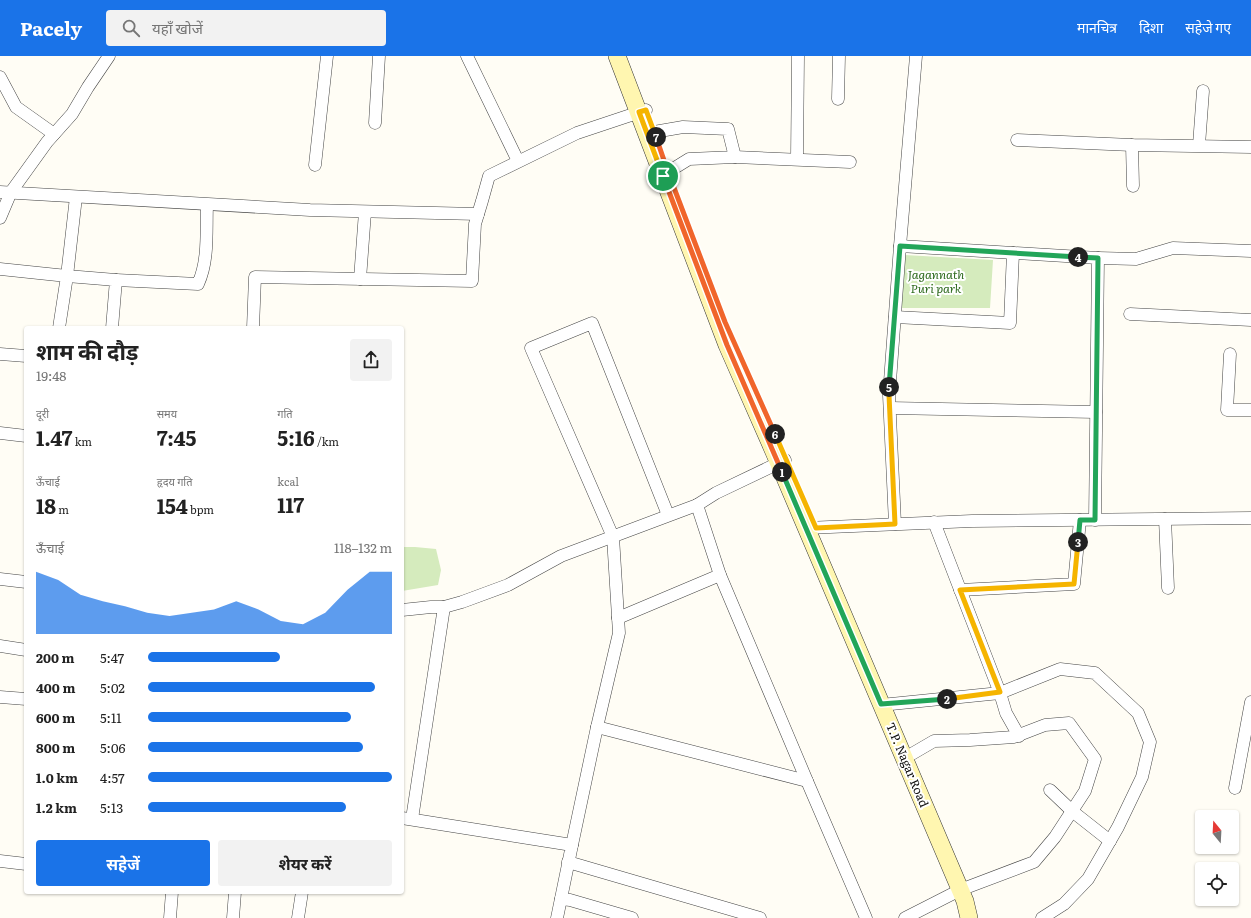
<!DOCTYPE html>
<html lang="hi">
<meta charset="utf-8">
<style>
:root{--surface:#fff;--page:#f2f2f2;--text:#222;--muted:#767676;--accent:#1a73e8}
body{margin:0;font-family:Literata,"Noto Sans Devanagari",serif;background:var(--page);color:var(--text);height:100vh;display:flex;flex-direction:column;font-size:15px;white-space:nowrap}
*{box-sizing:border-box;margin:0}
p{font-size:13px;color:var(--muted)}
.icon{flex:none;width:22px;height:22px;fill:none;stroke:currentColor;stroke-width:2;stroke-linecap:round;stroke-linejoin:round}
.map{position:relative;flex:1;overflow:hidden}
.panel{position:absolute;left:24px;top:270px;width:380px;height:568px;display:flex;flex-direction:column;background:var(--surface);border-radius:4px;box-shadow:0 1px 3px #0004}
.panel>*{flex:none}
.needle{width:26px;rotate:342deg}
.buttons{position:absolute;left:1195px;top:754px;display:grid;gap:8px}
.buttons a{display:grid;place-items:center;width:44px;height:44px;border-radius:4px;background:var(--surface);box-shadow:0 1px 3px #0004;font-size:20px}
.pin{position:absolute;display:grid;place-items:center;width:34px;height:34px;color:#fff;margin:-17px;border:2px solid #fff;border-radius:50%;box-shadow:0 1px 4px #0007}
.km{position:absolute;width:20px;height:20px;margin:-10px;border-radius:50%;background:#222;color:#fff;font-size:11px;line-height:20px;text-align:center}
.round{display:grid;place-items:center;flex:none;width:42px;height:42px;border-radius:4px;background:var(--page)}
.headline{display:flex;align-items:center;justify-content:space-between;height:68px;padding:0 12px}
h1{font-size:22px;font-weight:700;line-height:30px}
.figures{display:grid;grid-template-columns:repeat(3,1fr);gap:6px;height:68px;padding:4px 12px}
.figures div{display:grid;align-content:center}
.figures b{font-size:20px;font-weight:700}
.figures small{font-size:11px;font-weight:400}
.figures p{font-size:11px}
.chart{height:112px;padding:8px 12px}
.chart p{display:flex;justify-content:space-between}
.chart svg{width:100%;height:72px;margin-top:4px;fill:var(--accent);opacity:.7}
.action{display:flex;gap:8px;margin-top:auto;padding:8px 12px}
.action a{flex:1;height:46px;border-radius:4px;background:var(--accent);color:#fff;font-size:16px;font-weight:700;line-height:46px;text-align:center}
.action a+a{background:var(--page);color:var(--text)}
ul{padding:0 12px;list-style:none;font-size:13px}
li{display:grid;grid-template-columns:64px 48px 1fr;align-items:center;height:30px}
li i{height:10px;border-radius:5px;background:var(--accent)}
header{display:flex;align-items:center;gap:24px;box-sizing:border-box;height:56px;padding:0 20px;background:var(--accent);color:#fff}
header strong{font-size:19px}
nav{display:flex;gap:22px;margin-inline-start:auto;font-size:14px}
.search{width:280px;height:36px;background:var(--page);display:flex;align-items:center;gap:10px;box-sizing:border-box;padding:0 14px;border-radius:4px;color:var(--muted);font-size:15px}
.map>svg:first-child{display:block}
</style>
<header>
<strong>Pacely</strong>
<div class="search"><svg class="icon" aria-label="search" viewBox="0 0 24 24"><circle cx="10" cy="10" r="6"/><path d="M15 15l6 6"/></svg>यहाँ खोजें</div>
<nav><a>मानचित्र</a><a>दिशा</a><a>सहेजे गए</a></nav>
</header>
<div class="map">
<svg width="1251" height="862" viewBox="0 0 1251 862">
<rect width="100%" height="100%" fill="#fffdf5"/>
<!-- green -->
<g fill="#d5ebbd">
<polygon points="905,199 993,204 990,252 901,252"/>
<polygon points="402,491 415,491 436,493 441,514 438,529 402,535"/>
</g>
<g fill="none" stroke-linecap="round" stroke-linejoin="round">
<!-- street casing -->
<g stroke="#444" stroke-width="13">
<g id="street">
<polyline points="467,0 518,105"/>
<polyline points="0,21 16,51 54,78"/>
<polyline points="838,43 839,0"/>
<polyline points="375,67 379,0"/>
<polyline points="654,76 683,71 728,73 735,101 689,103 668,116"/>
<polyline points="1017,84 1132,89 1251,91"/>
<polyline points="1132,89 1133,130"/>
<polyline points="1199,89 1203,35"/>
<polyline points="735,101 850,106"/>
<polyline points="797,103 798,0"/>
<polyline points="315,109 327,0"/>
<polyline points="0,136 310,154 478,158"/>
<polyline points="76,141 67,220 116,224 112,272"/>
<polyline points="0,162 11,136 47,86 72,58 88,31 109,0"/>
<polyline points="900,190 916,0"/>
<polyline points="1098,202 1136,203 1173,192 1251,195"/>
<polyline points="0,213 67,220 59,272"/>
<polyline points="360,223 365,156"/>
<path d="M 116,224 L 198,228 C 209,204 206,175 207,149"/>
<polyline points="1130,258 1251,264"/>
<polyline points="895,261 1010,267 1013,197"/>
<polyline points="253,272 255,221 472,225 475,168 482,145 489,120 577,77 646,54"/>
<polyline points="0,298 26,300"/>
<polyline points="1230,298 1227,354 1251,354"/>
<polyline points="890,352 1096,356"/>
<polyline points="0,377 26,380"/>
<polyline points="1165,463 1168,532"/>
<polyline points="934,466 1000,637 1006,657 1019,680"/>
<polyline points="895,468 889,339 900,190 1098,202 1095,464"/>
<polyline points="806,472 972,465 1251,462"/>
<polyline points="720,519 807,725"/>
<polyline points="0,523 26,526"/>
<polyline points="960,534 1074,528 1080,464"/>
<polyline points="402,554 431,551 444,551 462,546 508,529 561,500 697,449 716,437 785,404"/>
<polyline points="618,562 720,519 697,449"/>
<polyline points="0,590 26,594"/>
<polyline points="0,641 26,643"/>
<polyline points="881,649 1000,637 1060,613 1095,617 1138,657 1150,686 1142,721 1118,771 1088,823 1064,848 1042,862"/>
<polyline points="597,671 619,577 613,481 531,292 592,267 668,459"/>
<polyline points="1235,732 1251,646"/>
<polyline points="1050,734 1072,755 1110,785"/>
<polyline points="402,762 572,789 557,862"/>
<polyline points="412,763 444,551"/>
<polyline points="572,789 597,671 807,725 866,862"/>
<polyline points="0,805 26,808"/>
<polyline points="568,806 760,862"/>
<polyline points="561,843 570,844 632,862"/>
<polyline points="170,862 172,836"/>
<polyline points="233,862 235,836"/>
<polyline points="298,862 302,836"/>
<polyline points="905,862 960,834 1034,806 1055,781 1085,735 1095,703 1069,667 1045,669 1014,681 970,684 934,685 910,699"/>
</g>
</g>
<!-- secondary casing -->
<g stroke="#333" stroke-width="18">
<polyline id="secondary" points="617,0 727,289 774,396 965,845 969,862"/>
</g>
<!-- street -->
<use href="#street" stroke="#fff" stroke-width="12"/>
<!-- secondary -->
<use href="#secondary" stroke="#fff6b0" stroke-width="17"/>
</g>
<g fill="none" stroke-linecap="round" stroke-linejoin="round">
<!-- split-1 casing -->
<g stroke="#fff" stroke-width="8">
<polyline id="split-1" points="663,120 727,289 782,416"/>
</g>
<!-- split-2 casing -->
<g stroke="#fff" stroke-width="8">
<polyline id="split-2" points="782,416 881,648 947,643"/>
</g>
<!-- split-3 casing -->
<g stroke="#fff" stroke-width="8">
<polyline id="split-3" points="947,643 1000,636 960,534 1074,528 1078,486"/>
</g>
<!-- split-4 casing -->
<g stroke="#fff" stroke-width="8">
<polyline id="split-4" points="1078,201 1098,202 1095,464 1080,464 1078,486"/>
</g>
<!-- split-5 casing -->
<g stroke="#fff" stroke-width="8">
<polyline id="split-5" points="889,331 900,190 1078,201"/>
</g>
<!-- split-6 casing -->
<g stroke="#fff" stroke-width="8">
<polyline id="split-6" points="775,378 816,472 895,468 889,339 889,331"/>
</g>
<!-- split-7 casing -->
<g stroke="#fff" stroke-width="8">
<polyline id="split-7" points="656,81 668,116 725,266 775,378"/>
</g>
<!-- split-8 casing -->
<g stroke="#fff" stroke-width="8">
<polyline id="split-8" points="656,81 646,54 639,56 663,120"/>
</g>
<!-- split-1 -->
<use href="#split-1" stroke="#f0652b" stroke-width="5"/>
<!-- split-2 -->
<use href="#split-2" stroke="#22a559" stroke-width="5"/>
<!-- split-3 -->
<use href="#split-3" stroke="#f5b400" stroke-width="5"/>
<!-- split-4 -->
<use href="#split-4" stroke="#22a559" stroke-width="5"/>
<!-- split-5 -->
<use href="#split-5" stroke="#22a559" stroke-width="5"/>
<!-- split-6 -->
<use href="#split-6" stroke="#f5b400" stroke-width="5"/>
<!-- split-7 -->
<use href="#split-7" stroke="#f0652b" stroke-width="5"/>
<!-- split-8 -->
<use href="#split-8" stroke="#f5b400" stroke-width="5"/>
</g>
<g text-anchor="middle" stroke-width="4" stroke-linejoin="round" paint-order="stroke">
<!-- park labels -->
<g font-size="12" font-style="italic" fill="#2f6b1f" stroke="#fff">
<text x="936" y="223">Jagannath<tspan x="936" dy="14">Puri park</tspan></text>
</g>
<!-- street labels -->
<g font-size="12" fill="#111" stroke="#fff">
<text transform="translate(907 709) rotate(67)" y="4">T.P. Nagar Road</text>
</g>
</g>
</svg>
<div class="buttons">
<a><svg class="needle" viewBox="-14 -14 28 28"><path d="M0-13l5 13h-10z" fill="#e53935"/><path d="M0 13l5-13h-10z" fill="#767676"/></svg></a>
<a><svg class="icon" aria-label="locate" viewBox="0 0 24 24"><circle cx="12" cy="12" r="6"/><path d="M12 2v4M12 18v4M2 12h4M18 12h4"/></svg></a>
</div>
<div class="pin" style="left:663px;top:120px;background:#1e9e55"><svg class="icon" aria-label="arrive" viewBox="0 0 24 24"><path d="M6 21V4h12l-3 4 3 4H6"/></svg></div>
<b class="km" style="left:782px;top:416px">1</b>
<b class="km" style="left:947px;top:643px">2</b>
<b class="km" style="left:1078px;top:486px">3</b>
<b class="km" style="left:1078px;top:201px">4</b>
<b class="km" style="left:889px;top:331px">5</b>
<b class="km" style="left:775px;top:378px">6</b>
<b class="km" style="left:656px;top:81px">7</b>
<section class="panel">
<div class="headline"><div><h1>शाम की दौड़</h1><p>19:48</p></div><a class="round"><svg class="icon" aria-label="share" viewBox="0 0 24 24"><path d="M12 15V3M7 8l5-5 5 5M5 13v7h14v-7"/></svg></a></div>
<div class="figures">
<div><p>दूरी</p><b>1.47<small> km</small></b></div>
<div><p>समय</p><b>7:45</b></div>
<div><p>गति</p><b>5:16<small> /km</small></b></div>
</div>
<div class="figures">
<div><p>ऊँचाई</p><b>18<small> m</small></b></div>
<div><p>हृदय गति</p><b>154<small> bpm</small></b></div>
<div><p>kcal</p><b>117</b></div>
</div>
<div class="chart"><p><span>ऊँचाई</span>118–132 m</p>
<svg viewBox="0 0 160 44" preserveAspectRatio="none"><path d="M0 44V6L10 11L20 20L30 24L40 27L50 31L60 33L70 31L80 29L90 24L100 29L110 36L120 38L130 31L140 17L150 6L160 6V44z"/></svg>
</div>
<ul>
<li><b>200 m</b>5:47<i style="width:54%"></i></li>
<li><b>400 m</b>5:02<i style="width:93%"></i></li>
<li><b>600 m</b>5:11<i style="width:83%"></i></li>
<li><b>800 m</b>5:06<i style="width:88%"></i></li>
<li><b>1.0 km</b>4:57<i style="width:100%"></i></li>
<li><b>1.2 km</b>5:13<i style="width:81%"></i></li>
</ul>
<div class="action"><a>सहेजें</a><a>शेयर करें</a></div>
</section>
</div>
